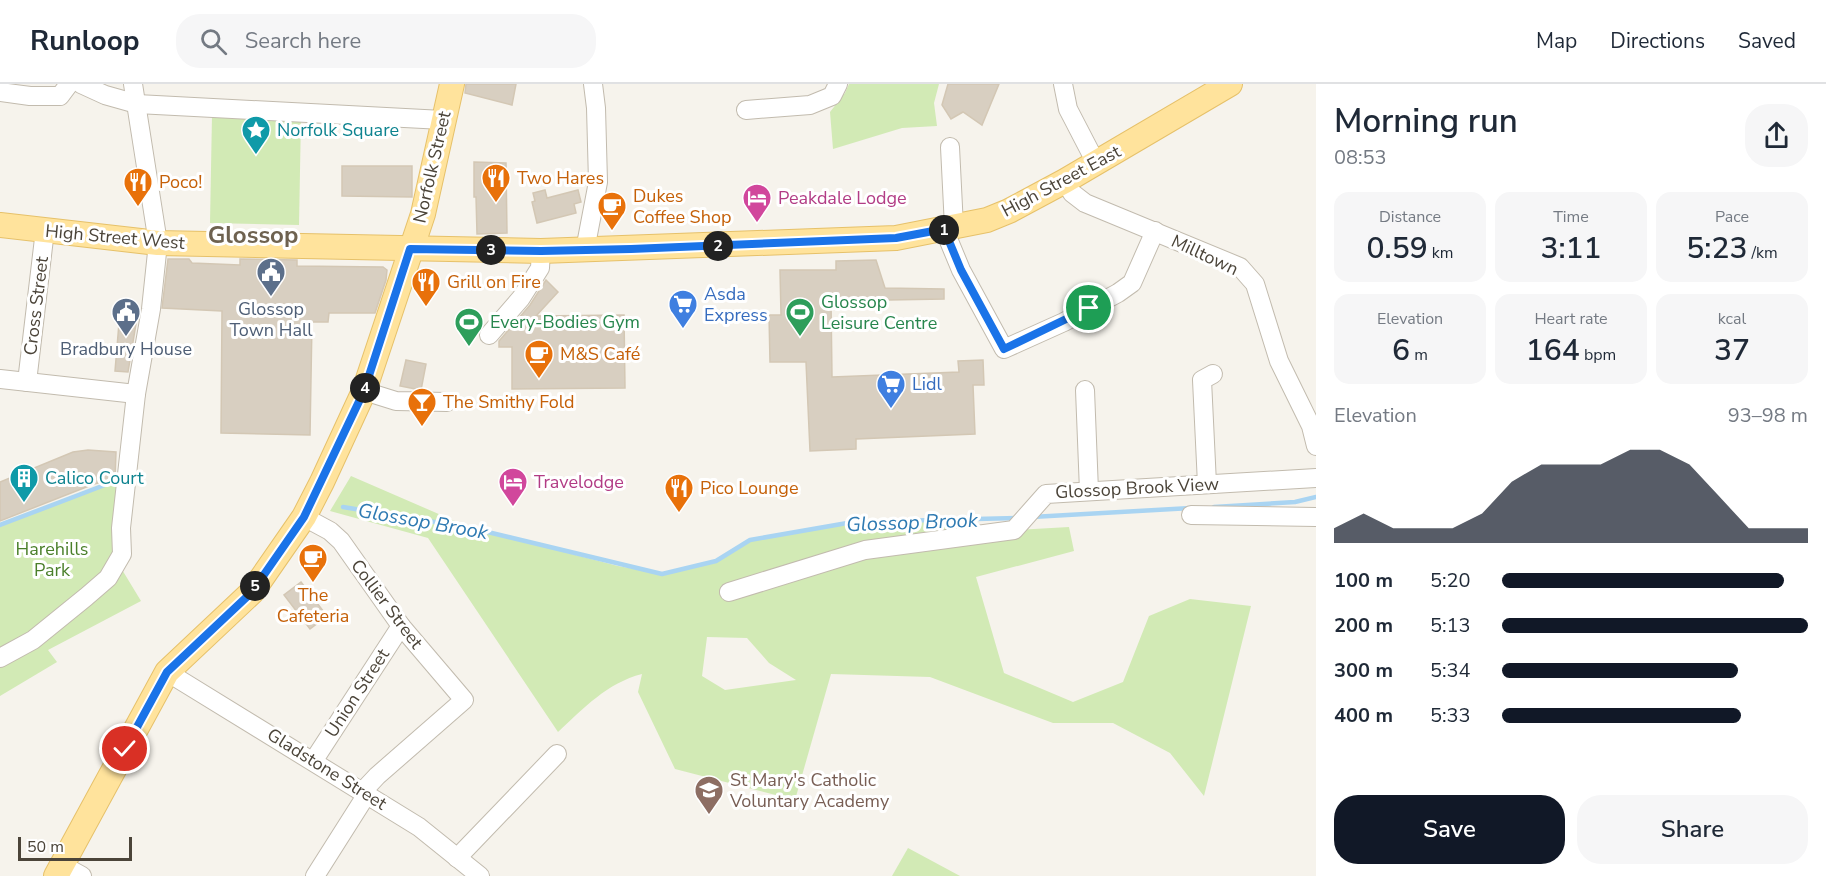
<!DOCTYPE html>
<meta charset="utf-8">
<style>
:root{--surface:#fff;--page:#f6f6f7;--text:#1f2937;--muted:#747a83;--line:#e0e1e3;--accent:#111827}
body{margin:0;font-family:"Nunito Sans",sans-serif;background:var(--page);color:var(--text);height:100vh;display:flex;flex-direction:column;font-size:22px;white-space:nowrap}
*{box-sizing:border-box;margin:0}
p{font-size:20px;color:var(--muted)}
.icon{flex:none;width:33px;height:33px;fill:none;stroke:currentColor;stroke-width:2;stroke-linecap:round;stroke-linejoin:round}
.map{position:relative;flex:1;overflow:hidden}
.drawer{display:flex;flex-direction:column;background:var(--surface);width:510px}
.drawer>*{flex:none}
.scale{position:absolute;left:18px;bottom:15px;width:114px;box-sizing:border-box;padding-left:6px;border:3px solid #4b4439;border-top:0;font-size:16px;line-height:21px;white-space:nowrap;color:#4b4439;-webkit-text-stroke:4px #fff;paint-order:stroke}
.pin{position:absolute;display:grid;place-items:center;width:51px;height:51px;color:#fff;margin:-26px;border:3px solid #fff;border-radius:50%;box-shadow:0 2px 6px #0007}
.km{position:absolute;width:30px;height:30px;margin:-15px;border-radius:50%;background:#222;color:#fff;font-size:16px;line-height:30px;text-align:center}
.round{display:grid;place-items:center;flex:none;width:63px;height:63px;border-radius:24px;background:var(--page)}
.summary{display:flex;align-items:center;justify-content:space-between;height:102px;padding:0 18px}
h1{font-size:33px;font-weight:600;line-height:45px}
.stats{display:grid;grid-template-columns:repeat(3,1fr);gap:9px;height:102px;padding:6px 18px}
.stats div{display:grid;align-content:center;border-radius:15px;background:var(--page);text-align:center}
.stats b{font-size:30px;font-weight:600}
.stats small{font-size:16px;font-weight:400}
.stats p{font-size:16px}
.chart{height:168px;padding:12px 18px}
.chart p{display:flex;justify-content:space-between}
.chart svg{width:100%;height:108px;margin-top:6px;fill:var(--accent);opacity:.7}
.primary-button{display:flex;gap:12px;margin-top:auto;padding:12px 18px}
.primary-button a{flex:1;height:69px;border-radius:24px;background:var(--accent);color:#fff;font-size:24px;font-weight:600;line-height:69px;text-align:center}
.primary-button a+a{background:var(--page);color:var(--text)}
ul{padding:0 18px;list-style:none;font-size:20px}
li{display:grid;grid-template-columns:96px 72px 1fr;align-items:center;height:45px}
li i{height:15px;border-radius:8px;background:var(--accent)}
header{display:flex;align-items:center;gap:36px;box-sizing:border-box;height:84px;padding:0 30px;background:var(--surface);border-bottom:2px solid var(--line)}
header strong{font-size:28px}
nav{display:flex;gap:33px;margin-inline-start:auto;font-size:21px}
.search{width:420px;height:54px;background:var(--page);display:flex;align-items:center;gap:15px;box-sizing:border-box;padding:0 21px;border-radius:24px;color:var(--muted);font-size:22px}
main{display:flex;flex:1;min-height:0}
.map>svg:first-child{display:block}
</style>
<header>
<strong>Runloop</strong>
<div class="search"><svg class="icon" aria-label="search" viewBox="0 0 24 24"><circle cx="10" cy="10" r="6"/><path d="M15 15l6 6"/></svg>Search here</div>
<nav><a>Map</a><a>Directions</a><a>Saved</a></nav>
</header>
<main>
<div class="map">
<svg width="1316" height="792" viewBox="0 0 1316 792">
<rect width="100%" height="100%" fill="#f6f3ec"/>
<!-- green -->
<g fill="#d2eab5" fill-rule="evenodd">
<polygon points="849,0 939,0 934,19 937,42 902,44 833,65 830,28 845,9"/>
<polygon points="212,31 301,33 299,141 210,139"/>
<path d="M 351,392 L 471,444 L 618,482 L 662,490 L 716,477 L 750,456 L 853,438 L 934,437 L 960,449 L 1069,443 L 1074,467 L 976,493 L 1004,589 L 1073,618 L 1123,598 L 1149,532 L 1190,515 L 1251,522 L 1204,712 L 1170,669 L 1113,639 L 1053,639 L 930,593 L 831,590 L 795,716 L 675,685 L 638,608 L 642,590 C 607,599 584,624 558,648 L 428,454 L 330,427 ZM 707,553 L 747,554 L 769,579 L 796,596 L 725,606 L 702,592 Z"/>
<polygon points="128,393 108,494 0,574 0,441"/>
<polygon points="121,484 141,517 48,566 57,578 0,612 0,581"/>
<polygon points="908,764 960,792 892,792"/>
</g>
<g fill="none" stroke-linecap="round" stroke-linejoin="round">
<!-- stream -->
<g stroke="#a9d4f2" stroke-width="4.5">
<polyline points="343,423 471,444 662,490 716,477 750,456 853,438 1017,434"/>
<polyline points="1214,423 1295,418 1316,413"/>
<polyline points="1032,433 1191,424"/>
<polyline points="0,441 123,394"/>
</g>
</g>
<!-- building -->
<g fill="#d8cfc1" stroke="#d3c7b4" stroke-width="1.5">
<polygon points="466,0 516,0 512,21 465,9"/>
<polygon points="948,0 999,0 982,41 963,28 951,35 942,21"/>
<polygon points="474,78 506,79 507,149 477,150 476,113 474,113"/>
<polygon points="342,82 412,82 412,113 342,112"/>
<polygon points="545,106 547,114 578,106 581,118 574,120 576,129 537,139 532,118 535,117 533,109"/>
<polygon points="168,175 189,175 192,179 240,181 240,175 297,176 297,182 383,183 387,186 386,196 375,229 329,229 328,238 312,238 310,351 221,349 222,227 162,224"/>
<polygon points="876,176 885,204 944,205 944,215 831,217 832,293 959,288 958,277 983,276 984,301 973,301 975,350 856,355 856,365 810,367 806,278 770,278 769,231 781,231 780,186 836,186 836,177"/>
<polygon points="546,196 558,208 536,232 624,231 625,304 512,305 512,263 499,263 499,257 530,221"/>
<polygon points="119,239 136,240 128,288 115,287"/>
<polygon points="406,276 426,280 421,306 400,302"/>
<polygon points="88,366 116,368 115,395 94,400 0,437 0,398 73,368"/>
<polygon points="301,498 327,532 310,545 284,511"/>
</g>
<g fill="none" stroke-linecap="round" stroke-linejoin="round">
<!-- minor casing -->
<g stroke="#c2bbae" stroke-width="20">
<g id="minor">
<polyline points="81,0 105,11 137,20 443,36"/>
<polyline points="1063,0 1068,25 1096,79"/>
<polyline points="0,8 30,12 60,12 69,0"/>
<polyline points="746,26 810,21 832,12 838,0"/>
<polyline points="950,63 954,143"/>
<polyline points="1065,97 1072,109 1085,119 1240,183 1255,200 1279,277 1311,342 1316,362"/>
<polyline points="944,145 961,186 1004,265 1064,238 1118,209 1132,199 1155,147"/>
<polyline points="585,166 598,98 596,24 593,0"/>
<polyline points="489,251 521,214 540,184 541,167"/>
<polyline points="0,295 136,310"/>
<polyline points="27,298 45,146"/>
<polyline points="1085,306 1089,407"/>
<polyline points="364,307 396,317 447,318"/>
<polyline points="1207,400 1202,296 1213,290"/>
<polyline points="1191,431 1316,433"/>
<polyline points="304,433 330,447 341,457 401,542 464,616 377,692 363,707"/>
<polyline points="729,508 865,466 1014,446 1046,410 1316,394"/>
<polyline points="0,574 33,556 86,513 108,494 122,470 121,444 136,310 151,225 158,159 133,0"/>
<polyline points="167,588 419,743 480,792"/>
<polyline points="314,676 401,542"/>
<polyline points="457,774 557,670"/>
<polyline points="62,781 82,792"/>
<polyline points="315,792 367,710"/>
</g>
</g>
<!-- major casing -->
<g stroke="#e6c16a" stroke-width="26">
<g id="major">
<polyline points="0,141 158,159 541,167 896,154 987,136 1009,127 1065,97 1230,0"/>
<polyline points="56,792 167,588 252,508 304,433 322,398 364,307 423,130 452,0"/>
</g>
</g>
<!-- minor -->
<use href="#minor" stroke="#fff" stroke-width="18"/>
<!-- major -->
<use href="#major" stroke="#ffe39c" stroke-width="24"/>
</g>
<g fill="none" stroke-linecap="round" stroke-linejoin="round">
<!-- route casing -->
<g stroke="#fff" stroke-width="12">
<polyline id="route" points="125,665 167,588 252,508 304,433 364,307 410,165 541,167 631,165 896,154 944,145 961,186 1004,265 1089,224"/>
</g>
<!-- route -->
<use href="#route" stroke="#1a73e8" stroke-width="8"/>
</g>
<!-- icons -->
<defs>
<g id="sight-pin" transform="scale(1.5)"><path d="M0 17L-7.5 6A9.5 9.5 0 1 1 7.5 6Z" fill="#0f9aa8" stroke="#fff"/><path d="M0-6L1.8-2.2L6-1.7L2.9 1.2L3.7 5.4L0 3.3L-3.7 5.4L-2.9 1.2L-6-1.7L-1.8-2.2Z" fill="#fff"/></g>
<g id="restaurant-pin" transform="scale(1.5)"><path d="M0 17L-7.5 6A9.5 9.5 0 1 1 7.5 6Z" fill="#e8710a" stroke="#fff"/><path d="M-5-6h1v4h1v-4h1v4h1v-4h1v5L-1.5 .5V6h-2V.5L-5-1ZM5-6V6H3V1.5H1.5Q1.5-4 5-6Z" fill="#fff"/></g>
<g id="hotel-pin" transform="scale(1.5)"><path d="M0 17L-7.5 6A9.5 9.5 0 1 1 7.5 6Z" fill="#d1479c" stroke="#fff"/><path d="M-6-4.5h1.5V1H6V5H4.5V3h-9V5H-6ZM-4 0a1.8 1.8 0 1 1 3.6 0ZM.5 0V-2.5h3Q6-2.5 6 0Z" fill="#fff"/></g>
<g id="cafe-pin" transform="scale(1.5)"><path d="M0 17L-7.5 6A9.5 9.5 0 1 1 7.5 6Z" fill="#e8710a" stroke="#fff"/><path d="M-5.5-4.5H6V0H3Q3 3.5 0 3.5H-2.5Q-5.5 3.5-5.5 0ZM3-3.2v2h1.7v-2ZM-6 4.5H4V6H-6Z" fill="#fff"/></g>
<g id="civic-pin" transform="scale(1.5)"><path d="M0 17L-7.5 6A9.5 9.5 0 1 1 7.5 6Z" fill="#5c6f8a" stroke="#fff"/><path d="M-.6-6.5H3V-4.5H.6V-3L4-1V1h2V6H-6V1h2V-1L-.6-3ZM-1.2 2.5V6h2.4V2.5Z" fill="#fff"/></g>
<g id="supermarket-pin" transform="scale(1.5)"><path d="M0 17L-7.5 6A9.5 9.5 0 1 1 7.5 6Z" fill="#3f7fe0" stroke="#fff"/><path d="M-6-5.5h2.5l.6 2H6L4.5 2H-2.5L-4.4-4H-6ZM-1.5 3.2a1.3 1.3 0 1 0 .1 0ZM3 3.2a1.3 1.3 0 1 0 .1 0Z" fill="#fff"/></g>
<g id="stadium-pin" transform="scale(1.5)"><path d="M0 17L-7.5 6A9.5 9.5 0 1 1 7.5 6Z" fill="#2e9e5b" stroke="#fff"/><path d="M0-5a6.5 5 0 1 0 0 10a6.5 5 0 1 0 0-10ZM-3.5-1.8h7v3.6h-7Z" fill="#fff"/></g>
<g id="bar-pin" transform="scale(1.5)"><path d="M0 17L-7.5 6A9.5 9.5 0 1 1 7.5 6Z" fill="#e8710a" stroke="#fff"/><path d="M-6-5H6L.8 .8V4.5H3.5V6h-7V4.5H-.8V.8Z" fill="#fff"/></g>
<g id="building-pin" transform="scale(1.5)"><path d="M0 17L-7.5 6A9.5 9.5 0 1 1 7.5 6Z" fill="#0f9aa8" stroke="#fff"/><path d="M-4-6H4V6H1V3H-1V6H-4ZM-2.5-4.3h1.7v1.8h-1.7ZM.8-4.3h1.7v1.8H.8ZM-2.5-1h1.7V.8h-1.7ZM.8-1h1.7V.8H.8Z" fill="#fff"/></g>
<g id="school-pin" transform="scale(1.5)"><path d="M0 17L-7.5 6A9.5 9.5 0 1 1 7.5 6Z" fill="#8d6e63" stroke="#fff"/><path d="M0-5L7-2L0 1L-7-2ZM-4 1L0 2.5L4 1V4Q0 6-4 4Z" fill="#fff"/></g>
</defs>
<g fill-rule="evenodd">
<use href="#sight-pin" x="256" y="46"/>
<use href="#restaurant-pin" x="496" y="94"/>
<use href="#restaurant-pin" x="138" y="98"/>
<use href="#hotel-pin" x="757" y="114"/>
<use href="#cafe-pin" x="612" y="122"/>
<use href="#civic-pin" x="271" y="188"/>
<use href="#restaurant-pin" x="426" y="198"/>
<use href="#supermarket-pin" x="683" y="220"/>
<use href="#civic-pin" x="126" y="228"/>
<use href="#stadium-pin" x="800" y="228"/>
<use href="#stadium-pin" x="469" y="238"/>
<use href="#cafe-pin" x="539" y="270"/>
<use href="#supermarket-pin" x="891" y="300"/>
<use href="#bar-pin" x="422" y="318"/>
<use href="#building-pin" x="24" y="394"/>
<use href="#hotel-pin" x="513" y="398"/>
<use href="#restaurant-pin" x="679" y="404"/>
<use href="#cafe-pin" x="313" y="474"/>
<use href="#school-pin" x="709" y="706"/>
</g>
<g text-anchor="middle" stroke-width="6" stroke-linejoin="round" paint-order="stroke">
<!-- culture labels -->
<g font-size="18" fill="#0d838f" stroke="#fff" text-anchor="start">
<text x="277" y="52">Norfolk Square</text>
<text x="45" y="400">Calico Court</text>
</g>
<!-- street labels -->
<g font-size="18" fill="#4b4439" stroke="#fff">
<text transform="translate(432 83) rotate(-77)" y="6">Norfolk Street</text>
<text transform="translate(1061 97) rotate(-28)" y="6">High Street East</text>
<text transform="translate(115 153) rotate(5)" y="6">High Street West</text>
<text transform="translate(1205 171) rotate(25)" y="6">Milltown</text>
<text transform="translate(36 222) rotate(-83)" y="6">Cross Street</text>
<text transform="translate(1137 404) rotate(-3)" y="6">Glossop Brook View</text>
<text transform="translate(387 520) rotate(53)" y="6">Collier Street</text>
<text transform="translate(357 609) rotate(-57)" y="6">Union Street</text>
<text transform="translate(327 685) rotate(32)" y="6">Gladstone Street</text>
</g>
<!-- food labels -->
<g font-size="18" fill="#c56008" stroke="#fff" text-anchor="start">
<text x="517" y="100">Two Hares</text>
<text x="159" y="104">Poco!</text>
<text x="633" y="118">Dukes<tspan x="633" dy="21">Coffee Shop</tspan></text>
<text x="447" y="204">Grill on Fire</text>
<text x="560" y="276">M&amp;S Café</text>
<text x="443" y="324">The Smithy Fold</text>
<text x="700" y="410">Pico Lounge</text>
<text x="313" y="517" text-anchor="middle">The<tspan x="313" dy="21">Cafeteria</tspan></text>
</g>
<!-- hotel labels -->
<g font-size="18" fill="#b23c85" stroke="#fff" text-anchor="start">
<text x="778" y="120">Peakdale Lodge</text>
<text x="534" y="404">Travelodge</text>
</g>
<!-- shop labels -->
<g font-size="18" fill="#366cbe" stroke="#fff" text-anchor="start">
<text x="704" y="216">Asda<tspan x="704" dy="21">Express</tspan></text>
<text x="912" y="306">Lidl</text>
</g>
<!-- leisure labels -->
<g font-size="18" fill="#27864d" stroke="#fff" text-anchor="start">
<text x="821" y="224">Glossop<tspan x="821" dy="21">Leisure Centre</tspan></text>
<text x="490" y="244">Every-Bodies Gym</text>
</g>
<!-- service labels -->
<g font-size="18" fill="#4e5e75" stroke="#fff">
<text x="271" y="231">Glossop<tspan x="271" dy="21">Town Hall</tspan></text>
<text x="126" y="271">Bradbury House</text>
</g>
<!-- park labels -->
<g font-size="18" fill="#4a7f2a" stroke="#fff">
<text x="52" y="471">Harehills<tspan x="52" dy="21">Park</tspan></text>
</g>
<!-- education labels -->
<g font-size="18" fill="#785e54" stroke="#fff" text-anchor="start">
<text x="730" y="702">St Mary's Catholic<tspan x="730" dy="21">Voluntary Academy</tspan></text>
</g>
<!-- water labels -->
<g font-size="20" font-style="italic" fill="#2e7ab2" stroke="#fff">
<text transform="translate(423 437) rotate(10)" y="7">Glossop Brook</text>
<text transform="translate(912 438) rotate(-2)" y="7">Glossop Brook</text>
</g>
<!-- district labels -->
<g font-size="24" font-weight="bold" fill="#6e6250" stroke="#fff">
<text x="253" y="159">Glossop</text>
</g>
</g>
</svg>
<div class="scale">50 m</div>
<div class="pin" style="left:1089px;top:224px;background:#1e9e55"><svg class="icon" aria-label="arrive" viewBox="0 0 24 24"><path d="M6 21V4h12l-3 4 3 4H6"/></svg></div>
<div class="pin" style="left:125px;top:665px;background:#d93025"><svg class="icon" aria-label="check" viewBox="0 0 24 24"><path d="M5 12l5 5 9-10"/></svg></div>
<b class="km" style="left:944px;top:146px">1</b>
<b class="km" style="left:718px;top:162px">2</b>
<b class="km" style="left:491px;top:166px">3</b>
<b class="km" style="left:365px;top:304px">4</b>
<b class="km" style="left:255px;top:502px">5</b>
</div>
<section class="drawer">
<div class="summary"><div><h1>Morning run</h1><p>08:53</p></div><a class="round"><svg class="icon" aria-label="share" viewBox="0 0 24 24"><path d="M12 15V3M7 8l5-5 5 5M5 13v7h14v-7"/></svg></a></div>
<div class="stats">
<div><p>Distance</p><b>0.59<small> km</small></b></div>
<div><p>Time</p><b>3:11</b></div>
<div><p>Pace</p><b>5:23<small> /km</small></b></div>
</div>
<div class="stats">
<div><p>Elevation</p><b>6<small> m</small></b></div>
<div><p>Heart rate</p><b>164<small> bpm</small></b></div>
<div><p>kcal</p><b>37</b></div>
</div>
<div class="chart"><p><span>Elevation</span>93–98 m</p>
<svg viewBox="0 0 160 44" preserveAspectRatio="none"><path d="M0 44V38L10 32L20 38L30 38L40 38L50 32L60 19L70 12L80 12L90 12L100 6L110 6L120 12L130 25L140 38L150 38L160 38V44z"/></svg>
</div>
<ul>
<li><b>100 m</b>5:20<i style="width:92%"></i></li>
<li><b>200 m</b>5:13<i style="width:100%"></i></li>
<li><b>300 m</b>5:34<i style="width:77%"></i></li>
<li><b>400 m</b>5:33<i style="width:78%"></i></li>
</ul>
<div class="primary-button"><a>Save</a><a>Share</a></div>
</section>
</main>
